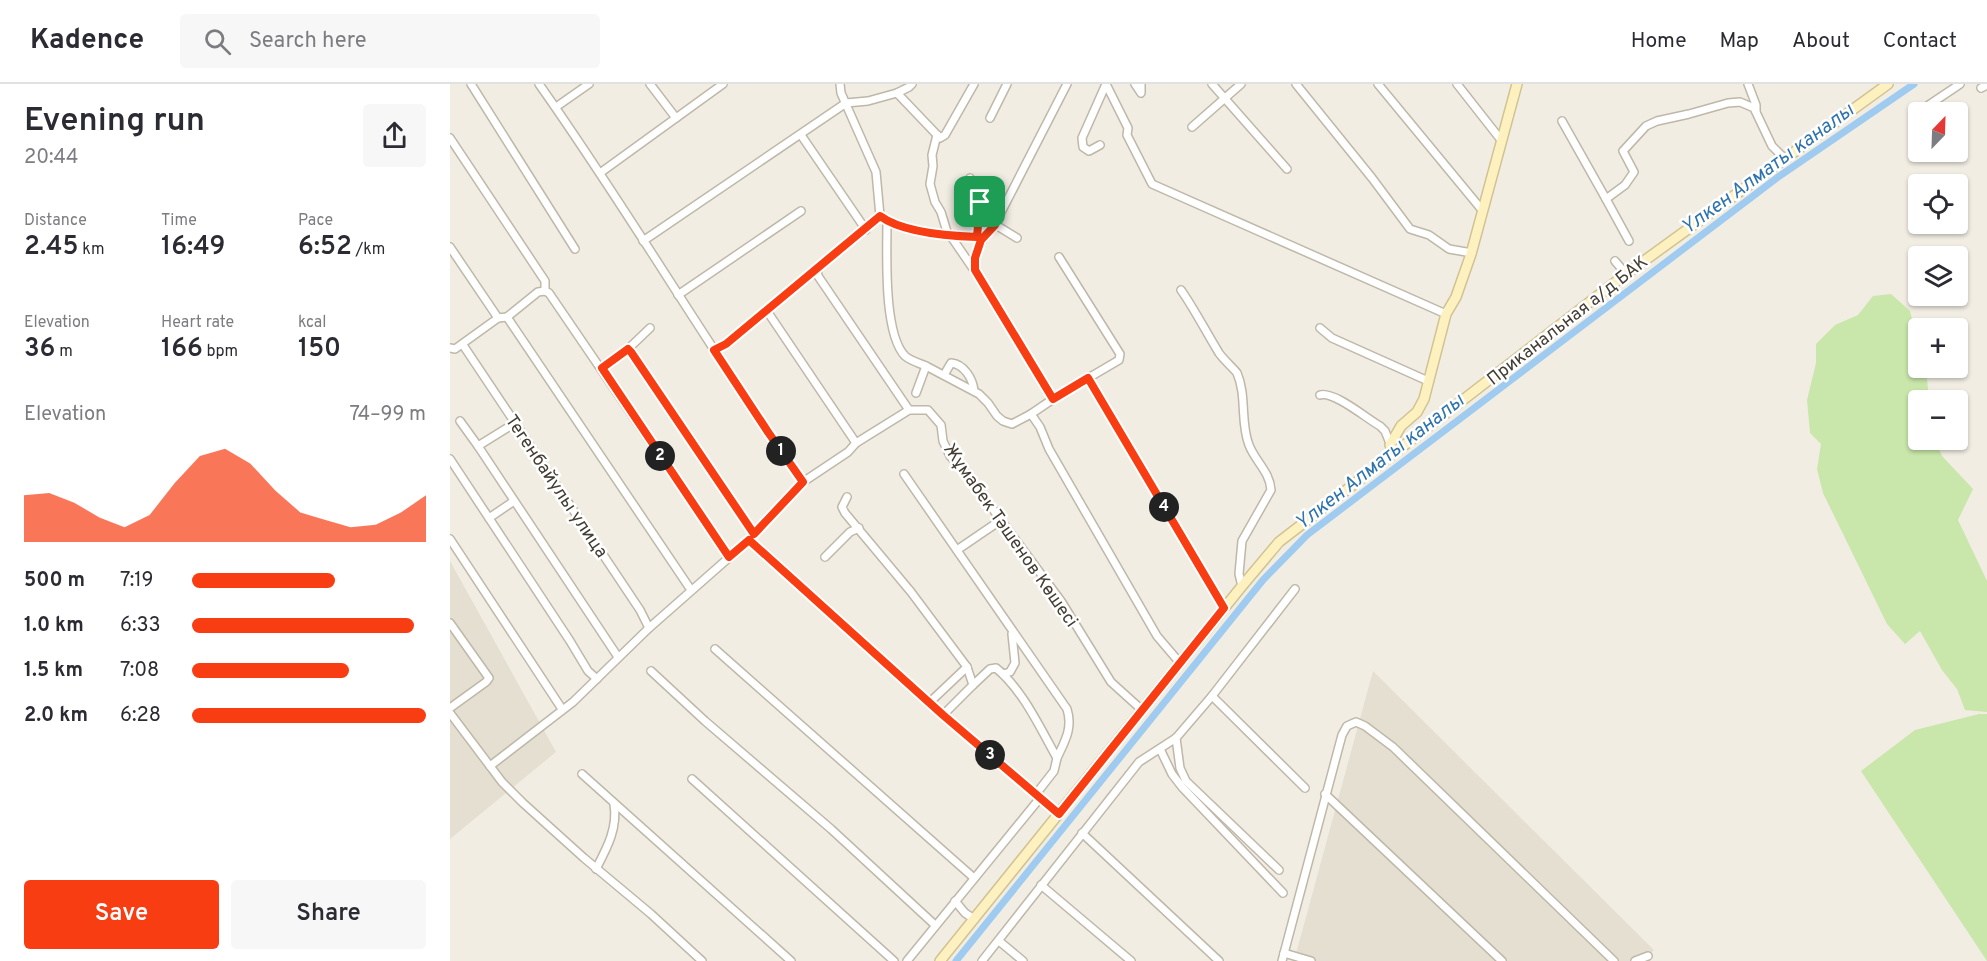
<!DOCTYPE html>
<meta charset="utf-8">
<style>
:root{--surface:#fff;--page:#f7f7f7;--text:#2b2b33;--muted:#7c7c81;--line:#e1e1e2;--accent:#f83d13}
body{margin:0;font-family:Overpass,sans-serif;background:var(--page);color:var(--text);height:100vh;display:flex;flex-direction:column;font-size:22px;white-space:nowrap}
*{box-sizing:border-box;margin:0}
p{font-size:20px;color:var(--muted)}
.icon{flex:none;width:33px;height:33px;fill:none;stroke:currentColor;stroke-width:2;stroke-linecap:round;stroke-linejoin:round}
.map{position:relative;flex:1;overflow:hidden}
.drawer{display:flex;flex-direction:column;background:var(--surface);width:450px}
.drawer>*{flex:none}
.needle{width:39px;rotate:23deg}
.controls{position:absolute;left:1458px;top:18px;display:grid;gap:12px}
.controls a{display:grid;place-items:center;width:60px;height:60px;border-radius:6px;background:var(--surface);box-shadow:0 2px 4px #0004;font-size:30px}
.pin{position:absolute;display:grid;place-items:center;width:51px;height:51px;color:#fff;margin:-26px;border-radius:12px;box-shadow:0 3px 9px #0006}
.km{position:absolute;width:30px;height:30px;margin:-15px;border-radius:50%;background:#222;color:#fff;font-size:16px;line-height:30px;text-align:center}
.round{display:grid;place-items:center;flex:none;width:63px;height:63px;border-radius:6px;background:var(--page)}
.summary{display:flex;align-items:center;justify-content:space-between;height:102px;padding:0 24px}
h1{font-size:33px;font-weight:600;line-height:45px}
.stats{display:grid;grid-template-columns:repeat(3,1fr);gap:9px;height:102px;padding:6px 24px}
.stats div{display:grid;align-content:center}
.stats b{font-size:26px;font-weight:600}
.stats small{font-size:16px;font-weight:400}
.stats p{font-size:16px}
.chart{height:168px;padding:12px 24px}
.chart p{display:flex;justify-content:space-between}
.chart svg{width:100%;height:108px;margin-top:6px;fill:var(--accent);opacity:.7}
.primary-button{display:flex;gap:12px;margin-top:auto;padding:12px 24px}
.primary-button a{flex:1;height:69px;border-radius:6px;background:var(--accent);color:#fff;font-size:24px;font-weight:600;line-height:69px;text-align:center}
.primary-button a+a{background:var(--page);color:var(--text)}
ul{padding:0 24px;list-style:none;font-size:20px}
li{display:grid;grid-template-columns:96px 72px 1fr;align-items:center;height:45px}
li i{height:15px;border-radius:8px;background:var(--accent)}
header{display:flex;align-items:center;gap:36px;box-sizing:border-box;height:84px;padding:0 30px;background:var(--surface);border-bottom:2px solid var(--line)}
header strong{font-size:28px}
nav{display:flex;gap:33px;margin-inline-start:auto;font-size:21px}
.search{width:420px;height:54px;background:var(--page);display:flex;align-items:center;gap:15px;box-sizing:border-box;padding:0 21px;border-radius:6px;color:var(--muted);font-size:22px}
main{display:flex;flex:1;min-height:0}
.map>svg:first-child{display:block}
</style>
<header>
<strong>Kadence</strong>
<div class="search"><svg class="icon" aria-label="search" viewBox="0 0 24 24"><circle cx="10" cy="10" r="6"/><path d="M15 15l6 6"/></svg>Search here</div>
<nav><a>Home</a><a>Map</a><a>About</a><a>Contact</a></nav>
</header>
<main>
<section class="drawer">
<div class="summary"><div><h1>Evening run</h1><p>20:44</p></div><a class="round"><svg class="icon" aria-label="share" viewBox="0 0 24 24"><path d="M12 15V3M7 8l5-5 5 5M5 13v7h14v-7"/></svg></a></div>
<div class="stats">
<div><p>Distance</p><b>2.45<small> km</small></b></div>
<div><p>Time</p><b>16:49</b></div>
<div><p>Pace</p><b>6:52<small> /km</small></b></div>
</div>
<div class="stats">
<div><p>Elevation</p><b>36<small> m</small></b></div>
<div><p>Heart rate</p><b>166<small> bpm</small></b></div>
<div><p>kcal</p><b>150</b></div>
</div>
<div class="chart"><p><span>Elevation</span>74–99 m</p>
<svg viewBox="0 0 160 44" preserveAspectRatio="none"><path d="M0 44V25L10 24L20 28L30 34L40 38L50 33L60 20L70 9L80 6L90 12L100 23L110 32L120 35L130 38L140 37L150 32L160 25V44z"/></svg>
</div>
<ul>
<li><b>500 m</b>7:19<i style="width:61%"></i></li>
<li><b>1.0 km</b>6:33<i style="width:95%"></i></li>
<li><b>1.5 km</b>7:08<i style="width:67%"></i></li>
<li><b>2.0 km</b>6:28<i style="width:100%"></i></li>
</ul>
<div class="primary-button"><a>Save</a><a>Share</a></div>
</section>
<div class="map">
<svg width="1537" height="877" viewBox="0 0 1537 877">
<rect width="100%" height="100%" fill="#f1ede3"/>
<!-- residential -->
<g fill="#e5dfd1">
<polygon points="0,477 106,668 0,755"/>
<polygon points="923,587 1204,866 1193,877 844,877"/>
</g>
<!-- green -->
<g fill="#c9e6ab">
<polygon points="1441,210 1460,227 1468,258 1468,284 1476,284 1479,316 1468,316 1468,356 1485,356 1492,372 1523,405 1508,436 1537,497 1537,628 1515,626 1507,605 1492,586 1470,547 1455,560 1437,540 1373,409 1367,385 1371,360 1360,349 1357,316 1366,279 1366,260 1385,241 1408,231 1423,212"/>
<polygon points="1529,630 1537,630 1537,877 1411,687 1465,646"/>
</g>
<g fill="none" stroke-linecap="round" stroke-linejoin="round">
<!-- canal -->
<polyline stroke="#9ecbef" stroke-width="7" points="506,877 813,496 857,451 1328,93 1464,0"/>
<!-- minor casing -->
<g stroke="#bfb8a9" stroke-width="10">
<g id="minor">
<polyline points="21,0 125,165"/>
<path d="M 89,0 C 181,130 261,268 353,398"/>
<polyline points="200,0 226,34"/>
<path d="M 390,0 L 391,9 L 426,88 L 430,132 L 437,137 C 437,169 433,249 455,272 C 461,277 469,279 476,282 L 466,309"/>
<polyline points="656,0 678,44 677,51 702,100 996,230"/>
<polyline points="685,0 691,9 691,0"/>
<polyline points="762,0 837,85"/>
<polyline points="846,0 922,94 960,145 979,151 999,165 1022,169"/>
<polyline points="928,0 1032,126"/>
<polyline points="1007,0 1051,56"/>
<polyline points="1298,0 1306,21 1306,27"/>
<polyline points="1531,4 1537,1"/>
<polyline points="447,9 459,3 462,0"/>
<polyline points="106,23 139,0"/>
<polyline points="1467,29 1510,0"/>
<polyline points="540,34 557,0"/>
<polyline points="1112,37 1156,115 1175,101 1184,88 1173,67 1196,42 1207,37 1239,30 1278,19 1290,18 1304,24 1322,62 1334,74"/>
<polyline points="742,43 791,0"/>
<polyline points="351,51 416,146"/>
<polyline points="487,51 482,71 483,82 480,100 485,118 491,128 498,151"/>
<polyline points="0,54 95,197 95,207 99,209 279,473"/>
<polyline points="650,61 639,67 633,63 632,54 656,0"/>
<polyline points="150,89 273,0"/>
<polyline points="520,94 530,118 527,153"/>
<polyline points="1156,115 1179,157"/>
<polyline points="531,120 541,138 567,154"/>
<path d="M 437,137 C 466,150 502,152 533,153"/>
<polyline points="500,151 524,186"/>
<polyline points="193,157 396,19 418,17 447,9 490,54 495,51 524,0"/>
<polyline points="0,163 48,234"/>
<polyline points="609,173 670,270 669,276 606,313 581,330 590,343 599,365 707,552 730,579"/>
<polyline points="1165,177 1176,190"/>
<polyline points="367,185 368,192 459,326"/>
<path d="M 731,206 C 745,226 756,248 769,269 C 773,275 785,286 787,289 C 797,312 790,339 799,361 C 805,377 820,388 821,406 L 792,457 L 789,490 L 792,502"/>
<polyline points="228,211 351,127"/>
<polyline points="317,227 406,359"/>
<polyline points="57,233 241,506"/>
<polyline points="870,244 882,254 978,297"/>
<polyline points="13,261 190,526 199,544"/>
<polyline points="0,264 5,265 48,234 57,233 88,208 95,207"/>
<polyline points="178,265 200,244"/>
<polyline points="264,266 276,260 430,132"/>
<polyline points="476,282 529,310 538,319 547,332 553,337 562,340 581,330"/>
<polyline points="152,284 178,265 181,268 304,450"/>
<path d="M 494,291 L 501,279 C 514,280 523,295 524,307"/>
<polyline points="638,294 774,524"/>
<path d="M 870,311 C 884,307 916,334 930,342 L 935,347 L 941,362"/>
<path d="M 603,315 L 525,186 C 525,165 530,157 544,142 L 617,0"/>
<polyline points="10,337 28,362"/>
<polyline points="65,339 28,362 168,573"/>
<polyline points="0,375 120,557 138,587 147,595"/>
<path d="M 454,390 L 617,625 C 623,644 615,657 607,674"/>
<polyline points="397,413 392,423 395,429 461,508 517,583 523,601 493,631"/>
<polyline points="39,434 64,417"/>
<polyline points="0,455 112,625"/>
<polyline points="299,456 493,631 609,730"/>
<polyline points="507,466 551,436"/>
<polyline points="375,473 400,448 409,444"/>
<polyline points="0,539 39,594 36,598 0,624"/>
<polyline points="265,565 524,794"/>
<polyline points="201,587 255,637 381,745 485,841"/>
<polyline points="553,590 560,588 565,579 562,550"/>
<path d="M 523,601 L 540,585 L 546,584 C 573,606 590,644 607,674 L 604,687 L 586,710"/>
<polyline points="762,612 855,704"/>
<polyline points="480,618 517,583"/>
<polyline points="0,629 52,698 73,719 134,774 201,830 252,877"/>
<polyline points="726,654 730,684 736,697 829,786"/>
<polyline points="710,665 722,690 732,703 833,809"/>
<polyline points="40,682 123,618 199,544 299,456 353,398 398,368 406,359 459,326 478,326 491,341 493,357 500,372 519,393 611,517 661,598 692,626"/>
<polyline points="132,690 341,877"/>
<polyline points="242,695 444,877"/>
<polyline points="875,710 1052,877"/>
<polyline points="632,749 769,877"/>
<path d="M 146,785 C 157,764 168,744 164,720"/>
<polyline points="591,801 681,877"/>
<polyline points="505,817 515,829 524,835"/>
<polyline points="549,857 573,877"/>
<polyline points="834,869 861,877"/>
<polyline points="457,877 590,714"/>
<polyline points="532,877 689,678 726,654 762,612 845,505"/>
<polyline points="832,877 892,651 897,642 906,638 915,642 943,663 1164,877"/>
<polyline points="1185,877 1198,872"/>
</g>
</g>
<!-- secondary casing -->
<g stroke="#d1c292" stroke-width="12">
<g id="secondary">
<polyline points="940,361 951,342 967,328 974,315 996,230 1006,213 1021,170 1067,0"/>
<polyline points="490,877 792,502 829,458 1176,190 1438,0"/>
</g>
</g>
<!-- minor -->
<use href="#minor" stroke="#fff" stroke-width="7"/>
<!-- secondary -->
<use href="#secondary" stroke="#fef1c0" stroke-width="9"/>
</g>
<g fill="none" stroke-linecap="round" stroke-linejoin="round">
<!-- route casing -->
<g stroke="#fff" stroke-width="12">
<path id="route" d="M 530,118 L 537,133 L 545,141 L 531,156 L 525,174 L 525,186 L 603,315 L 638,294 L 774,524 L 609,730 L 493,631 L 299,456 L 279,473 L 152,284 L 178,265 L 181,268 L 304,450 L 353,398 L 318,348 L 264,266 L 276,260 L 430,132 C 453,149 498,152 527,153 Z"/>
</g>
<!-- route -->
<use href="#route" stroke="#f83d13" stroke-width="8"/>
</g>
<g text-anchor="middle" stroke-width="5" stroke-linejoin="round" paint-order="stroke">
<!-- street labels -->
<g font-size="18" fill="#433d33" stroke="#fff">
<text transform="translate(1117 236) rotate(-38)" y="6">Приканальная а/д БАК</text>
<text transform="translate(107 402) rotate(56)" y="6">Тегенбайулы улица</text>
<text transform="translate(561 451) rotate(55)" y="6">Жұмабек Тәшенов Көшесі</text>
</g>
<!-- water labels -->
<g font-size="20" font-style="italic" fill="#2e73ad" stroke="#fff">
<text transform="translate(1317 84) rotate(-36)" y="7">Үлкен Алматы каналы</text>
<text transform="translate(929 377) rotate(-38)" y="7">Үлкен Алматы каналы</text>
</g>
</g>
</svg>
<div class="controls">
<a><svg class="needle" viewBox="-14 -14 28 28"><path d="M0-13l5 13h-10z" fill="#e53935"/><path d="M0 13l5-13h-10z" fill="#7c7c81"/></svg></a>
<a><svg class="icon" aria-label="locate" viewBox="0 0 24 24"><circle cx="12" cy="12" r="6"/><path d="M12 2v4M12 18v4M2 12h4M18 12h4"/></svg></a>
<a><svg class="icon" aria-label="layers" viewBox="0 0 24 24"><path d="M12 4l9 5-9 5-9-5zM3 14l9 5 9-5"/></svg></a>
<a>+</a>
<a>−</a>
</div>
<div class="pin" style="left:530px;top:118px;background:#1e9e55"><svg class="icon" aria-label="arrive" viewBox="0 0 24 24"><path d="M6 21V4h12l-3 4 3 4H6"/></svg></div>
<b class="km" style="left:331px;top:367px">1</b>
<b class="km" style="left:210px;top:372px">2</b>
<b class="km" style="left:540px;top:671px">3</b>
<b class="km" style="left:714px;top:423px">4</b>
</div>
</main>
